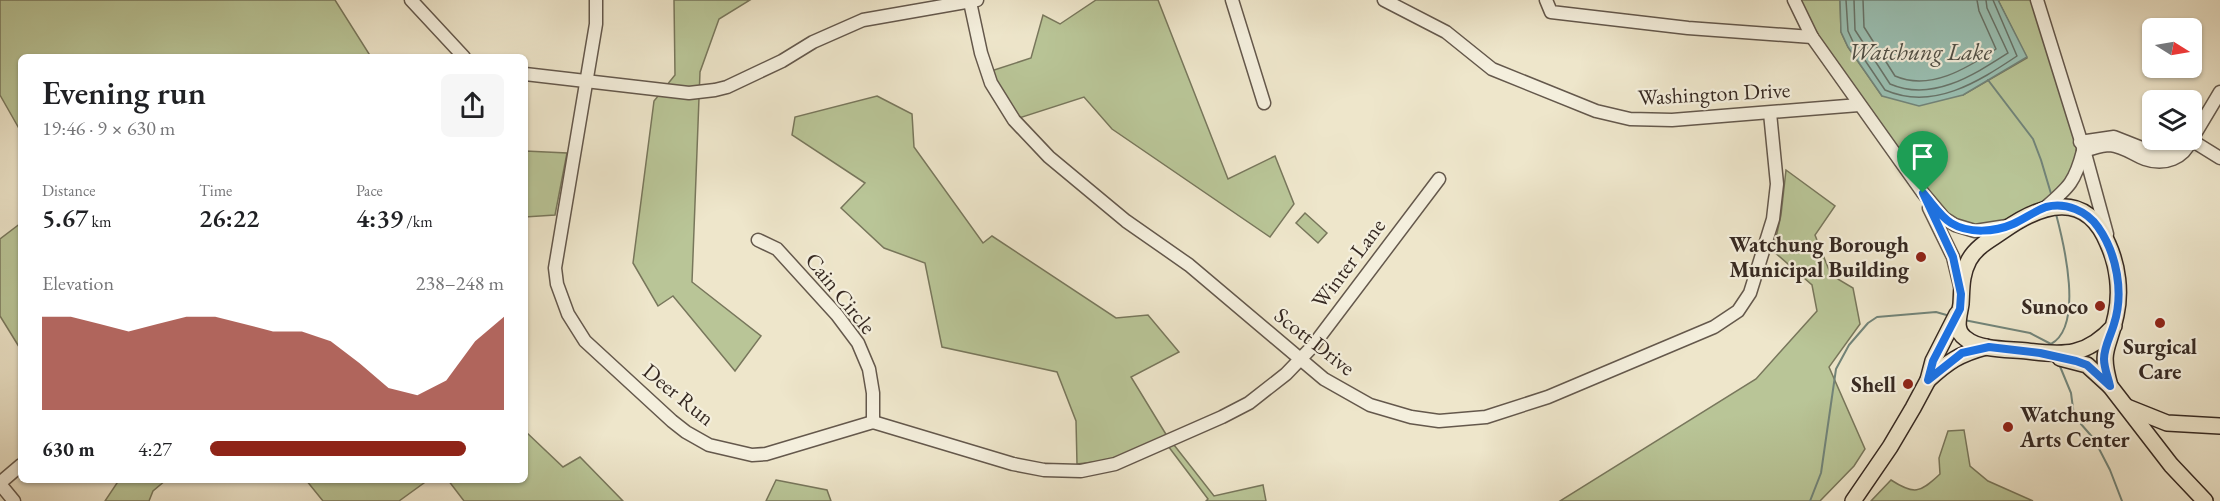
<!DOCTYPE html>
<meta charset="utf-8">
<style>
:root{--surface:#fff;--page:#f6f6f6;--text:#202124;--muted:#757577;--accent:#8f2418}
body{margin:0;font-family:"EB Garamond",serif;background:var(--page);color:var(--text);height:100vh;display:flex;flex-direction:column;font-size:22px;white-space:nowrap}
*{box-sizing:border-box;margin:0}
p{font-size:20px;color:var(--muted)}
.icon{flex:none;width:33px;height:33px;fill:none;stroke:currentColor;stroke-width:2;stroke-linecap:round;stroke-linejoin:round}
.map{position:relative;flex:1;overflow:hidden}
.drawer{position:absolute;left:18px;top:54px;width:510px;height:429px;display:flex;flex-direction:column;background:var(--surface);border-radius:9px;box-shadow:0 2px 4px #0004}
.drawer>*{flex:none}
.needle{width:39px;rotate:101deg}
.tools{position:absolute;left:2142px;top:18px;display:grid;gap:12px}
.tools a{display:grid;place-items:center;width:60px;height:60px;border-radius:9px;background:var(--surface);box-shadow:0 2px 4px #0004;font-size:30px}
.pin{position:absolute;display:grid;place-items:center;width:51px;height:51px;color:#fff;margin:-62px -26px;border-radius:50% 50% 50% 0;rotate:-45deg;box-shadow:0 0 6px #0007}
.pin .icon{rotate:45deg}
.round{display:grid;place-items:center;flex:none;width:63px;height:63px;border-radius:9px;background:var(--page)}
.overview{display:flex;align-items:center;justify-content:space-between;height:102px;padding:0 24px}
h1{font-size:33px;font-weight:600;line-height:45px}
.figures{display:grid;grid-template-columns:repeat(3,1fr);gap:9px;height:102px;padding:6px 24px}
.figures div{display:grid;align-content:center}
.figures b{font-size:26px;font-weight:600}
.figures small{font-size:16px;font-weight:400}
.figures p{font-size:16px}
.chart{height:168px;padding:12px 24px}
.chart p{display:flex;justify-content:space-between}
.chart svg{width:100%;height:108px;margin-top:6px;fill:var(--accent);opacity:.7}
ul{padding:0 24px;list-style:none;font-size:20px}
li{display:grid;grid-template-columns:96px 72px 1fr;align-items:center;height:45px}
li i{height:15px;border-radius:8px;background:var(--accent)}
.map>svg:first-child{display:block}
</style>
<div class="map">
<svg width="2220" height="501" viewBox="0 0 2220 501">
<rect width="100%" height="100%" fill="#eee6cb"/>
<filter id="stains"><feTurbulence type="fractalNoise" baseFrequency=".00333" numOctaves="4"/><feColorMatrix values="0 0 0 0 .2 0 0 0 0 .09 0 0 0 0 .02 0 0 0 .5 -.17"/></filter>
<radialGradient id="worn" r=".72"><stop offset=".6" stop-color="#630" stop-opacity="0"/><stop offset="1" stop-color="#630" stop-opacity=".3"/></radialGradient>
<!-- green -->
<g fill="#b9c597" stroke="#78775c" stroke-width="1.5">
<polygon points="0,0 335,0 371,57 21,57 21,132 0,95"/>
<polygon points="674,0 750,0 719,19 700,72 692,282 761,336 735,371 673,296 658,306 633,263 654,101 675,75"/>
<polygon points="1096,0 1158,0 1228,179 1275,156 1294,204 1270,237 1112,129 1084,97 1010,121 982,74 1031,58 1043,15 1060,24"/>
<polygon points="1794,0 1840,0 1841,32 1848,47 1882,96 1963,95 2027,58 1998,0 2037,0 2083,151 2079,168 2046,207 1989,230 1944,218"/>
<polygon points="877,96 912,114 914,147 983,243 992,236 1116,318 1148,315 1179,352 1131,377 1167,436 1214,496 1263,485 1266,501 1206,501 1208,499 1162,438 1110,460 1077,464 1076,421 1057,372 942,347 925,263 884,248 841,208 865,183 792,135 795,117"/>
<polygon points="525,151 567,153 555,215 525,217"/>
<polygon points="1786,170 1835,206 1815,235 1831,275 1853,288 1860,324 1829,367 1865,449 1854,466 1820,501 1560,501 1756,379 1817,311 1812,285 1773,251 1781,215"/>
<polygon points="1305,213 1327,233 1318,243 1296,223"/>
<polygon points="21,223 21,350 0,316 0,239"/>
<path d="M 1964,430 L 1970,466 L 1988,481 L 2033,501 L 1871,501 L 1891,480 C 1914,495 1920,493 1940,474 L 1939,458 L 1948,431 Z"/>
<polygon points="525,431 563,467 580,457 623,501 464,501 448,480 525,480"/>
<polygon points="119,480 166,480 153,491 149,501 105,501"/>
<polygon points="306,480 428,480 399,501 323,501"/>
<polygon points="776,480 827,490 831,501 766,501"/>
</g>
<!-- water -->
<polygon fill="#9ac0b3" stroke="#728479" stroke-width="1.5" points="1840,0 1998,0 2027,57 1963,95 1919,106 1882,96 1848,47 1841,32"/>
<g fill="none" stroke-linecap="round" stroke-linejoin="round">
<!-- shore -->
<g stroke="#68746a" stroke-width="1.5">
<path d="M 1846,0 L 1848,31 L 1854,44 L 1885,90 C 1933,111 1978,82 2017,56 L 1993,0"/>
<path d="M 1854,0 L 1855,30 L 1890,84 C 1932,102 1972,76 2008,53 L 1987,8 L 1986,0"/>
<path d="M 1863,0 L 1864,27 L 1895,76 C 1930,91 1966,69 1996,49 L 1979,11 L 1977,0"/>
</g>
<!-- stream -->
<g stroke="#728479" stroke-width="2">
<polyline points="1988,80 2033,139 2041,160 2052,197"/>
<path d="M 1964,320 L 2030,333 L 2051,344 C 2084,326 2064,244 2056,214"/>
<polyline points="2059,364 2071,393 2074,416 2094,439 2110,470 2122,501"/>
<polyline points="1810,501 1821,473 1836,369 1849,345 1868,323 1877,317 1936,312 1950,316"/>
</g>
<!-- minor casing -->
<g stroke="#64584c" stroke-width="15">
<g id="minor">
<polyline points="411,0 464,57"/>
<polyline points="596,0 596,24 555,268 557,284 568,314 585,341 672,421 686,432 709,445 752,455 766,454 873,422 1013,464 1044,470 1081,471 1115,464 1222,417 1249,403 1286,374 1312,347 1439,179"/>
<polyline points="1232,0 1264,103"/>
<polyline points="1384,0 1446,32 1492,69 1596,111 1630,119 1672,120 1859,105"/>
<polyline points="1546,0 1551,12 1688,28 1812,37"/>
<polyline points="1794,0 1812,37 1923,193 1944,218 1955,225 1975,231 2007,226"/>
<polyline points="2037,0 2086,157 2107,234"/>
<polyline points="970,2 981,53 991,83 1014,120 1049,157 1126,221 1189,265 1324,379 1370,405 1411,417 1439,421 1486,417 1548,397 1714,327 1738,311 1750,293 1773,219 1777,184 1770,113"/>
<polyline points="525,74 689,93 715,90 727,87 782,61 813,42 863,20 977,0"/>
<polyline points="2192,139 2220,92"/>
<polyline points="2191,140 2220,158"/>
<polyline points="2080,142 2114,137 2147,150 2161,152 2172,150 2191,140"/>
<path d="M 2083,151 C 2092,149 2101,145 2110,145 C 2123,146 2134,155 2145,159 C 2165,166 2184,158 2191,140"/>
<path d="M 2046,207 C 2069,187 2075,182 2083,151"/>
<polyline points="1929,208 1953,257 1960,286"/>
<polyline points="758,240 777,249 837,315 858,343 869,369 873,393 873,422"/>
<polyline points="0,483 21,465"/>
<polyline points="0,484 14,501"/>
</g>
</g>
<!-- major casing -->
<g stroke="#362922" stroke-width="18">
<g id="major">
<polyline points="2060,358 2087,365 2110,386 2171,465 2205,501"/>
<path d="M 1928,380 C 1948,362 1959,354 1986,347"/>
<path d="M 2110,386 C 2099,348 2109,350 2116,315 C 2121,292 2118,266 2108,244 C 2086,189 2041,204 2003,231 C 1990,240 1977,246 1969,260 C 1961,275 1962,289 1961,304 C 1959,317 1954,330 1965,338 C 1980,351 2009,349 2027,351 C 2065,356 2087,356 2114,326"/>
<polyline points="2127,407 2167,423 2220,426"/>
<polyline points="1853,501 1890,447 1913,408 1928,380 1933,361 1957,314"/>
</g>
</g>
<!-- minor -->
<use href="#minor" stroke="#f4efdd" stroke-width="12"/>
<!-- major -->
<use href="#major" stroke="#eee6cb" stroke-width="15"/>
</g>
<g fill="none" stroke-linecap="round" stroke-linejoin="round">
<!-- route casing -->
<g stroke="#fff" stroke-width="12">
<path id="route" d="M 1923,193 C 1932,203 1940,216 1951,223 C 1969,234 1995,232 2013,224 C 2024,219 2035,211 2046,207 C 2066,202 2087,211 2098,227 C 2117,254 2124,293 2114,324 C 2111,335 2104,347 2104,359 C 2104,368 2108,377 2110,386 L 2087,365 L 2076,361 L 2040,353 L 1989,347 L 1962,353 L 1928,380 L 1933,361 L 1960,309 L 1961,294 L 1953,257 Z"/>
</g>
<!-- route -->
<use href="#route" stroke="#1a73e8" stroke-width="8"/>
</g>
<!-- markers -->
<g fill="#8f2418" stroke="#f4efdd" stroke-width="2">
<circle cx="1921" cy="257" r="6"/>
<circle cx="2100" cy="306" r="6"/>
<circle cx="2160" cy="323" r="6"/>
<circle cx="1908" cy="384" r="6"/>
<circle cx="2008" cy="427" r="6"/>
</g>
<g text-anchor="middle" stroke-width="4.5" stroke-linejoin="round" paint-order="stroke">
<!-- street labels -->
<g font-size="22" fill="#362922" stroke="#f4efdd">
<text transform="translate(1714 93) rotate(-3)" y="8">Washington Drive</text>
<text transform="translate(1348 263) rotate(-53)" y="8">Winter Lane</text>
<text transform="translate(841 293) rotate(51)" y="8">Cain Circle</text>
<text transform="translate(1315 341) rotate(38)" y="8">Scott Drive</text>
<text transform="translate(679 394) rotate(39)" y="8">Deer Run</text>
</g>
<!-- poi labels -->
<g font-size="22" font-weight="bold" fill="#362922" stroke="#f4efdd" text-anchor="end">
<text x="1909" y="252">Watchung Borough<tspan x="1909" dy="25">Municipal Building</tspan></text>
<text x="2088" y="314">Sunoco</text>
<text x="2160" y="354" text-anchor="middle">Surgical<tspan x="2160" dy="25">Care</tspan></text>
<text x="1896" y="392">Shell</text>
<text x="2020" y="422" text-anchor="start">Watchung<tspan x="2020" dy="25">Arts Center</tspan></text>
</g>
<!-- water labels -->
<g font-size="24" font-style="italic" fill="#4f4f46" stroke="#f4efdd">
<text x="1920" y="60">Watchung Lake</text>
</g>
</g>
<rect width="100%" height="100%" filter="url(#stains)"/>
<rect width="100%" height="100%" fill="url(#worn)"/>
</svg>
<div class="tools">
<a><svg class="needle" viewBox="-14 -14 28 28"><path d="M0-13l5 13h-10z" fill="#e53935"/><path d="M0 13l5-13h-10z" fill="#757577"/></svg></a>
<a><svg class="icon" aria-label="layers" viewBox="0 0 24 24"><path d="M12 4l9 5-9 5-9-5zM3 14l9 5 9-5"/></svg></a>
</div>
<div class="pin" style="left:1923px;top:193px;background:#1e9e55"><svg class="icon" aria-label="arrive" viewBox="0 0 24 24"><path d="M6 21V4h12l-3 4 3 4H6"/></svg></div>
<section class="drawer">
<div class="overview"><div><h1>Evening run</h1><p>19:46 · 9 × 630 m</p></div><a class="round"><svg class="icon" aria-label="share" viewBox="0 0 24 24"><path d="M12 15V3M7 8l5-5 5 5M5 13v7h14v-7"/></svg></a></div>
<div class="figures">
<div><p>Distance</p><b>5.67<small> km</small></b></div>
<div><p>Time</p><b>26:22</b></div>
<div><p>Pace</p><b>4:39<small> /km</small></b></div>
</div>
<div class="chart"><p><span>Elevation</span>238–248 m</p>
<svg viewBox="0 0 160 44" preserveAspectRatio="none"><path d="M0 44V6L10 6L20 9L30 12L40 9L50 6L60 6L70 9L80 12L90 12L100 16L110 25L120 35L130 38L140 32L150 16L160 6V44z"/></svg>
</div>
<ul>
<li><b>630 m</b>4:27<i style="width:87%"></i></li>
</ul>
</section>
</div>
